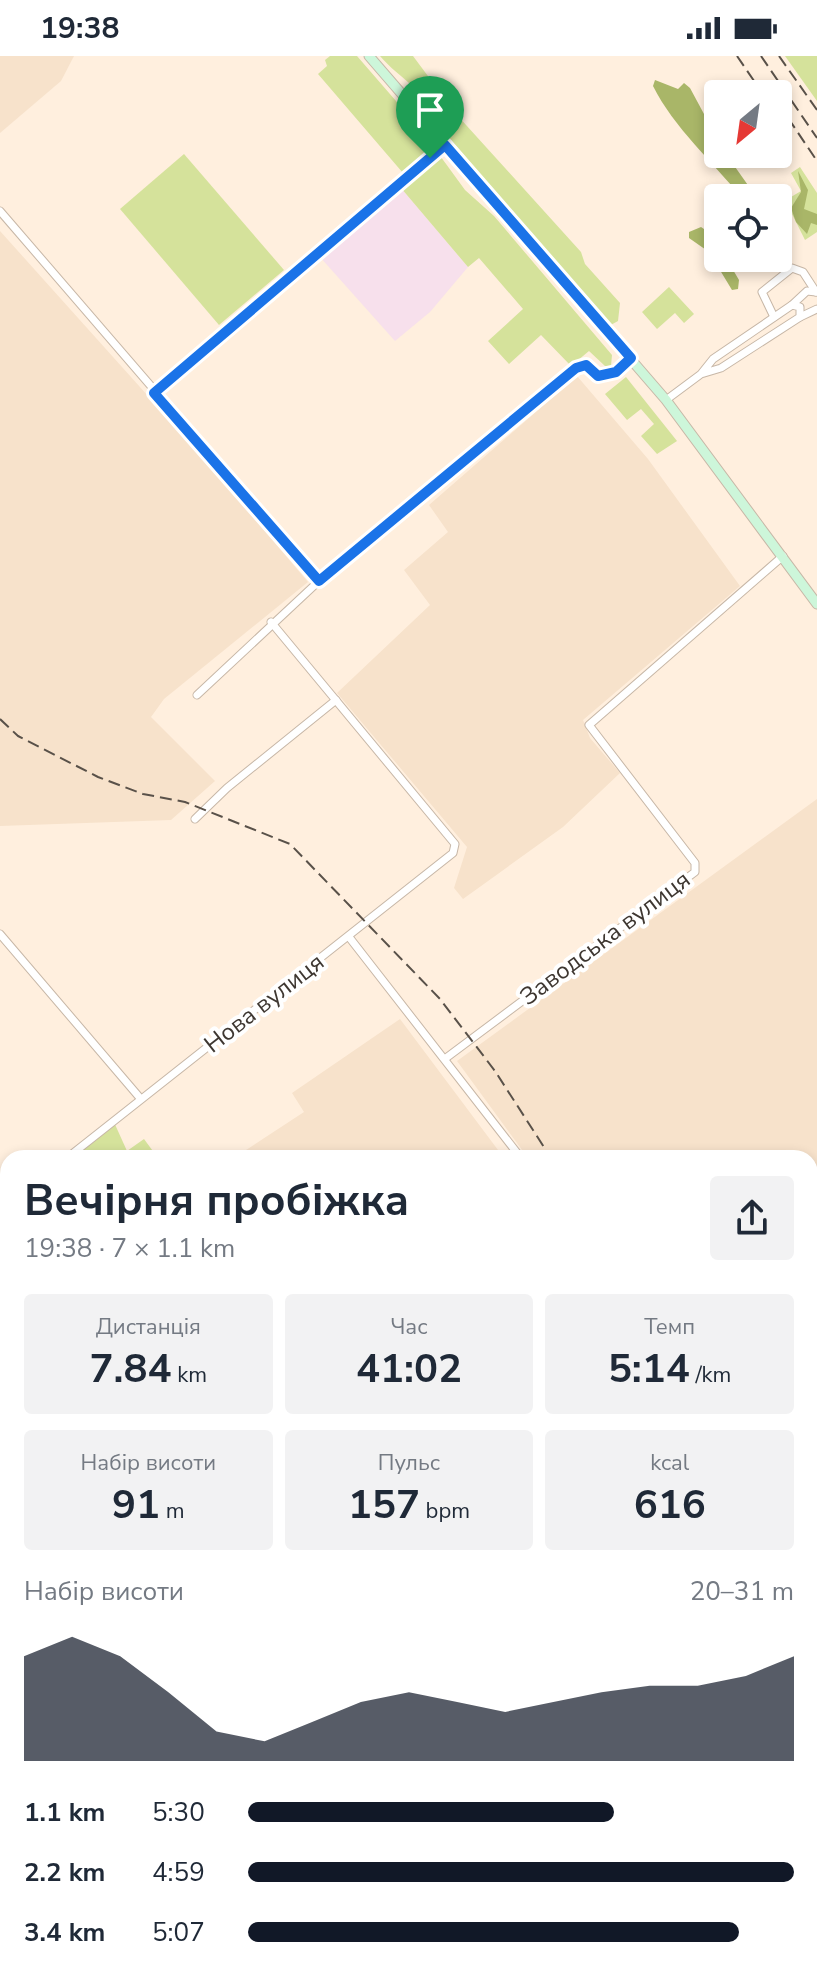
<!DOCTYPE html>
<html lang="uk">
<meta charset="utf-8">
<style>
:root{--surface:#fff;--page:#f2f2f3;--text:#1f2937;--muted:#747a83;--accent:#111827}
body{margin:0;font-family:"Nunito Sans",sans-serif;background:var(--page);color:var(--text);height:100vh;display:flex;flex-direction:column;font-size:30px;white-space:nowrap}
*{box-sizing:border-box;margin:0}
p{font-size:26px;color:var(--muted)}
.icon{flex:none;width:44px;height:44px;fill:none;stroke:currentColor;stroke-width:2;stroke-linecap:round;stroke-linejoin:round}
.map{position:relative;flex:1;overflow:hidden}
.drawer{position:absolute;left:0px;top:1094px;width:818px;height:830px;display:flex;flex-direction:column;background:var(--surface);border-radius:24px 24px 0 0;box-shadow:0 4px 12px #0003}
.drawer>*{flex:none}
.needle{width:52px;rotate:209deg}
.buttons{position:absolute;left:704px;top:24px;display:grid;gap:16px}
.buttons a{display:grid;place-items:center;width:88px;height:88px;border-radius:8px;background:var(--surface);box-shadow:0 4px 12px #0003;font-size:40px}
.pin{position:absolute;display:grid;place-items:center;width:68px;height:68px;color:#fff;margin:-82px -34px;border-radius:50% 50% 50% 0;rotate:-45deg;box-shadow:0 0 8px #0007}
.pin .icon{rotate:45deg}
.round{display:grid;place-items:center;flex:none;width:84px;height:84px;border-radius:8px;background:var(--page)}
.overview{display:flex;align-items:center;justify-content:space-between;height:136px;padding:0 24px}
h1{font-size:44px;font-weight:700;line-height:60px}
.stats{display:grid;grid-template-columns:repeat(3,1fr);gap:12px;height:136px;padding:8px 24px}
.stats div{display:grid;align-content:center;border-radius:8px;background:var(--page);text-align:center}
.stats b{font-size:40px;font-weight:700}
.stats small{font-size:22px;font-weight:400}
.stats p{font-size:22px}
.chart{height:224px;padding:16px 24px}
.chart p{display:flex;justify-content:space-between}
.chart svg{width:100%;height:144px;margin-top:8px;fill:var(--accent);opacity:.7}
ul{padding:0 24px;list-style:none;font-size:26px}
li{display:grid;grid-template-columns:128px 96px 1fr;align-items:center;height:60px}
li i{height:20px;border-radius:10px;background:var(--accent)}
.status{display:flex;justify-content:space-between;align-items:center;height:56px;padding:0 40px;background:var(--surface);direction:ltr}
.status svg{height:22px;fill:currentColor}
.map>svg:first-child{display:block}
</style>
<div class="status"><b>19:38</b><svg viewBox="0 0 49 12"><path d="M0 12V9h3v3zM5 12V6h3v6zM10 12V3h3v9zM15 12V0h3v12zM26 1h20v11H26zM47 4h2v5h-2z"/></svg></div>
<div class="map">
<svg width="817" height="1923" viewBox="0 0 817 1923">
<rect width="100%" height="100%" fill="#ffefde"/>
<!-- built -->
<g fill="#f7e2cb">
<polygon points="0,0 74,0 61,25 0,77"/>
<polygon points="0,175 192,389 308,526 164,643 151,661 215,725 171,764 0,770"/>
<polygon points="577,320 648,403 740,530 583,664 590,682 620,717 563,771 463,843 454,832 467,791 337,637 430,549 404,514 448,476 429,449"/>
<polygon points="817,743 817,1145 810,1150 810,1102 528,1102 457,1005"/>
<polygon points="400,963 504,1102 234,1102 304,1056 292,1037"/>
<polygon points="817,1158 817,1441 810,1447 810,1163"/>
</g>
<!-- education -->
<polygon fill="#f7e0ec" points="401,132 468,211 430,256 395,285 320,201"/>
<!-- green -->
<g fill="#d5e29b">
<polygon points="330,0 357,0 422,75 465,134 494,160 612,299 611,310 605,310 589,295 571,310 541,279 509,308 488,285 523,253 479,202 468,211 401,132 409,124 318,18 327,10 325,4"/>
<path d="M 380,0 L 413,0 L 457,59 L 581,196 L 585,208 L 620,247 L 618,265 L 609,270 L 445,77 C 435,60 427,45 412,30 C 402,20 390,12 380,0 Z"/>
<polygon points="785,0 817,0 817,45"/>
<polygon points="184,98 284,214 219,269 120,153"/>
<polygon points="800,111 817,137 817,176 805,184 788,150 791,141 801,135 791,117"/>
<polygon points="669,231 694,258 684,267 675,257 657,273 642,256"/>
<polygon points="626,321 677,385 657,398 641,380 654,368 641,353 627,364 605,338"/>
<polygon points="113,1064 127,1095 144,1083 158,1102 65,1102"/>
</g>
<!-- forest -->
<g fill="#a9b668">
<path d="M 655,24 L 678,33 L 684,27 L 690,32 L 718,84 L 718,98 L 726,98 L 757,142 L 742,142 C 713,106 674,72 653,30 Z"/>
<polygon points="798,115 808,134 804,153 817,158 817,169 811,167 807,178 796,166 791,152 801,136"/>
<polygon points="701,171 716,181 718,202 726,202 739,224 738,233 732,234 709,196 689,182 689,176"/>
</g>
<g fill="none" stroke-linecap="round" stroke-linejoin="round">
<!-- minor casing -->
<g stroke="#c7b7a7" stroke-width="9">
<g id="minor">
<polyline points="0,155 319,525"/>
<polyline points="792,249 807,235 816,236"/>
<polyline points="774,261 762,236 792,212 803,216 816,236"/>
<polyline points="800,261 817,253"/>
<polyline points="154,337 445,89"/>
<polyline points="666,344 701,318 713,303 792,249 800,251 800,261 721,312 701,318"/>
<polyline points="197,639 319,525 576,312 586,309 598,320 616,316 631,302"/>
<polyline points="195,763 227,732 336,644"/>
<polyline points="0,878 140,1042"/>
<polyline points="349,881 521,1102"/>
<polyline points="446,1002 695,816 695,807 589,669 783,500"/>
<polyline points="67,1102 453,797 455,788 271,566"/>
<polyline points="0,1153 8,1147"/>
<polyline points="0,1357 8,1355"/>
<polyline points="810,1492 817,1501"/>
<polyline points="0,1543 8,1540"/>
<polyline points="0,1632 8,1639"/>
<polyline points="810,1777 817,1777"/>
<polyline points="810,1815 817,1832"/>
<polyline points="359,1916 364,1923"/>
<polyline points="519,1916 524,1923"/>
<polyline points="66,1923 66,1916"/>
<polyline points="316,1923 326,1916"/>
<polyline points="591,1923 602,1916"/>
</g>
</g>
<!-- tertiary casing -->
<g stroke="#c7b7a7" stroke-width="10">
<polyline id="tertiary" points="810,1160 817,1155"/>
</g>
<!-- secondary casing -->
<g stroke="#c7b7a7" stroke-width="11">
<g id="secondary">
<polyline points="369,0 666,344 817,548"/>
<polyline points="0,1250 8,1270"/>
<polyline points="192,1916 192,1923"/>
</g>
</g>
<!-- minor -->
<use href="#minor" stroke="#fff" stroke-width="7"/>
<!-- tertiary -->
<use href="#tertiary" stroke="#fff" stroke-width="8"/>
<!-- secondary -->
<use href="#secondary" stroke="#cdf6da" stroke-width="9"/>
<!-- rail -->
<g stroke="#595149" stroke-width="2" stroke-dasharray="12 6" stroke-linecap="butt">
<polyline points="737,0 763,38"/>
<polyline points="761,0 817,82"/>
<polyline points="779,0 817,54"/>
<polyline points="778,47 817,105"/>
<polyline points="0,663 18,680 98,721 143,738 185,746 290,788 440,943 495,1015 551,1102"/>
<polyline points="810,1457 817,1465"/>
</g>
</g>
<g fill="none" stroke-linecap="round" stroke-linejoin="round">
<!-- route casing -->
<g stroke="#fff" stroke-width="16">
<polygon id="route" points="445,89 631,302 616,316 598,320 586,309 576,312 319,525 154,337"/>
</g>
<!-- route -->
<use href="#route" stroke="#1a73e8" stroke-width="10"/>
</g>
<g text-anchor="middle" stroke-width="8" stroke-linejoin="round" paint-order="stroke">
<!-- street labels -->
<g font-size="24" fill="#3e3731" stroke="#fff">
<text transform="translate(605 882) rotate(-37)" y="8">Заводська вулиця</text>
<text transform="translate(264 947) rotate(-38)" y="8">Нова вулиця</text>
</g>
</g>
</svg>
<div class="buttons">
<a><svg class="needle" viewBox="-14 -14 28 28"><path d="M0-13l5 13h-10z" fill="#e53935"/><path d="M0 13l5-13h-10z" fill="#747a83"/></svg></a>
<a><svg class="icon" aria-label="locate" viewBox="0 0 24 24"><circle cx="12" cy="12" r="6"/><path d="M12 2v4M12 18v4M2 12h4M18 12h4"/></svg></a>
</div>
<div class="pin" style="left:430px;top:102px;background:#1e9e55"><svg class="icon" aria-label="arrive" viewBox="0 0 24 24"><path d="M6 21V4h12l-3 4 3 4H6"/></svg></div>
<section class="drawer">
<div class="overview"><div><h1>Вечірня пробіжка</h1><p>19:38 · 7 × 1.1 km</p></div><a class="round"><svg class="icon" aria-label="share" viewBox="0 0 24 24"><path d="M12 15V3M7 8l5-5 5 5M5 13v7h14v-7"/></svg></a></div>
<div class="stats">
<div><p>Дистанція</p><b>7.84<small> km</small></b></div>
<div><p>Час</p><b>41:02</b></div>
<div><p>Темп</p><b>5:14<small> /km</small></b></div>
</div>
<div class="stats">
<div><p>Набір висоти</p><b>91<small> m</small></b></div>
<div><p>Пульс</p><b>157<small> bpm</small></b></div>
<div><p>kcal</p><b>616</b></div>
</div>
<div class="chart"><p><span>Набір висоти</span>20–31 m</p>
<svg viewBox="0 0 160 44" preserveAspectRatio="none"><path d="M0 44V12L10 6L20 12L30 23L40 35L50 38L60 32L70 26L80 23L90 26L100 29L110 26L120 23L130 21L140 21L150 18L160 12V44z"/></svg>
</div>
<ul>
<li><b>1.1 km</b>5:30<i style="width:67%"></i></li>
<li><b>2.2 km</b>4:59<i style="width:100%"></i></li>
<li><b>3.4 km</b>5:07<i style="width:90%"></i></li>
</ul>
</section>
</div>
